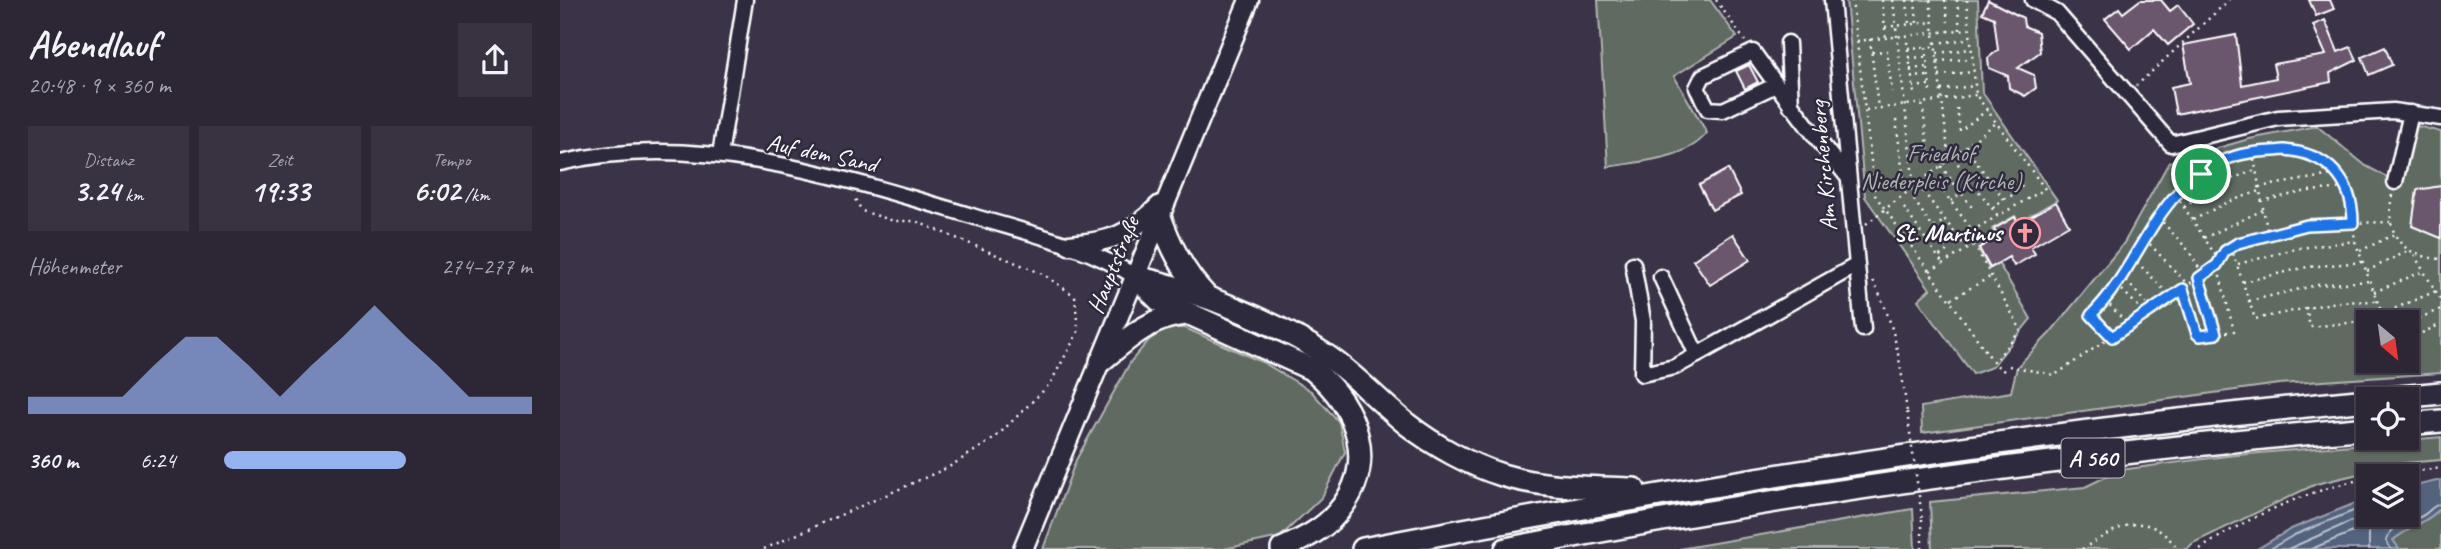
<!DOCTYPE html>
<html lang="de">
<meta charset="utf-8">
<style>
:root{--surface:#2c2635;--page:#383241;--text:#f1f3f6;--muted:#a6a5ad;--line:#484350;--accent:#95b2f1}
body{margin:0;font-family:Caveat,sans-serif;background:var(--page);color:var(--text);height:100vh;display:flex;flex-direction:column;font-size:26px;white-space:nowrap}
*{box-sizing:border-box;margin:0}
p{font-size:23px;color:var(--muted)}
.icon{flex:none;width:38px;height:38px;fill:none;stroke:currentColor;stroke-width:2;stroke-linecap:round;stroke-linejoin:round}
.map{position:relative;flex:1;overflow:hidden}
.side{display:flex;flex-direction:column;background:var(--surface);width:560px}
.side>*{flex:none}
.needle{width:46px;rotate:151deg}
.fabs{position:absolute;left:1796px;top:310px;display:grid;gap:14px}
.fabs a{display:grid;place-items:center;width:63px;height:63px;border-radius:0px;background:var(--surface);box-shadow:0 2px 5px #0004,0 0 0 2px var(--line);font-size:35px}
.pin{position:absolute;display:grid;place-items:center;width:60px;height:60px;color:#fff;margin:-30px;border:4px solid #fff;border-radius:50%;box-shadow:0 2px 7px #0007}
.round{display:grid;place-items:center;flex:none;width:74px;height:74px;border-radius:0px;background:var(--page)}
.summary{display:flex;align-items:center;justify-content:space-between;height:119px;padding:0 28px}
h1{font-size:38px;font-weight:700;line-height:52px}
.metrics{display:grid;grid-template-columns:repeat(3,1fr);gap:10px;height:119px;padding:7px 28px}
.metrics div{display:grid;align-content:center;border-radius:0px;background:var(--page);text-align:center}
.metrics b{font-size:30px;font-weight:700}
.metrics small{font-size:19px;font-weight:400}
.metrics p{font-size:19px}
.chart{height:196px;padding:14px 28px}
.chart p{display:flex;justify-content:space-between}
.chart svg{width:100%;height:126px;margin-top:7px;fill:var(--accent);opacity:.7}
ul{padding:0 28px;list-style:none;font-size:23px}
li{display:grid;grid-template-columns:112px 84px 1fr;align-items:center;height:52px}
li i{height:18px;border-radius:9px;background:var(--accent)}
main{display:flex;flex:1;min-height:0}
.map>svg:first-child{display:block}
</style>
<main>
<section class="side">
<div class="summary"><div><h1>Abendlauf</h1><p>20:48 · 9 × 360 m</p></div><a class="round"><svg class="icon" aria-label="share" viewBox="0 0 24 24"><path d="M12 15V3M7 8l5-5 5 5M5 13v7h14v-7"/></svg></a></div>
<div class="metrics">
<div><p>Distanz</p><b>3.24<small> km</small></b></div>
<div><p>Zeit</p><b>19:33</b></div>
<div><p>Tempo</p><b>6:02<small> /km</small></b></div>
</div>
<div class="chart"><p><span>Höhenmeter</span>274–277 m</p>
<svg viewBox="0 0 160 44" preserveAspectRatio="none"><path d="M0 44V38L10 38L20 38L30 38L40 27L50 17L60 17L70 27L80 38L90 27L100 17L110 6L120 17L130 27L140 38L150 38L160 38V44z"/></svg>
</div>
<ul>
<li><b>360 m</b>6:24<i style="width:59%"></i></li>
</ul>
</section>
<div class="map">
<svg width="1881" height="549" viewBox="0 0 1881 549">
<rect width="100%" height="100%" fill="#3b3347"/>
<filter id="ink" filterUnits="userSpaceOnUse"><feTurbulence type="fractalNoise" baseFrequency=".0143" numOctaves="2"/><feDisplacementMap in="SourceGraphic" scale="14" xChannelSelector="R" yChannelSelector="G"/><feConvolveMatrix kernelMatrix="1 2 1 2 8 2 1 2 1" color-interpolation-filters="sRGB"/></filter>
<g filter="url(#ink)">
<!-- green -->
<g fill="#5f6b61" stroke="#afb5b0" stroke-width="2" fill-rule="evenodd">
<path d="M 1038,0 L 1150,0 L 1177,37 L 1114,76 L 1147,133 C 1126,160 1080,161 1048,167 Z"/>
<polygon points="1286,0 1418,0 1422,92 1497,200 1459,222 1455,216 1432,229 1436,237 1418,248 1429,269 1439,264 1471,319 1432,367 1413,374 1358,300 1370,289 1305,197"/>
<path d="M 1853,125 L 1881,132 L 1881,373 L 1719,384 L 1362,433 L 1361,407 L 1451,392 L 1457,367 L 1490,333 L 1564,243 L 1609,162 L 1689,139 L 1757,126 L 1806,166 L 1836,182 ZM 1808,322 L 1846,322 L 1846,360 L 1808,360 Z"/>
<polygon points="607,328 625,328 704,363 751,391 779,422 785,452 762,497 720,537 664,549 483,549 516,460 571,361 589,340"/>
<polygon points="1881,437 1881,460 1845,463 1756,484 1633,543 1627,549 1372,549 1370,502 1525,487 1560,470 1666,456"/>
<path d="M 1881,508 L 1881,549 L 1839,549 L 1833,540 C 1849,527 1866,523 1881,508 Z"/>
<polygon points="1353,509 1355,549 1119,549 1352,509"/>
</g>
<!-- water -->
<path fill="#53627d" stroke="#98a1b1" stroke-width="2" d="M 1881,480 L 1881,508 C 1866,523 1849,527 1833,540 L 1839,549 L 1697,549 L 1731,529 L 1808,498 L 1808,514 L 1846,514 L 1846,488 Z"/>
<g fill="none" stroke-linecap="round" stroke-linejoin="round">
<!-- shore -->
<g stroke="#bac0cb" stroke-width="2">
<polyline points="1710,549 1734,535 1808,505"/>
<polyline points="1728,549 1808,514"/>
<polyline points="1751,549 1805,527 1809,530 1809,549"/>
<path d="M 1831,549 L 1826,541 C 1831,524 1849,523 1862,516 C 1870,512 1872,505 1881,504"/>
</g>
</g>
<!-- building -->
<g fill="#6b566d" stroke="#fff" stroke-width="2">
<polygon points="1428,0 1463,18 1464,26 1478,32 1480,52 1458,68 1474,75 1476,88 1465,96 1449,88 1448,76 1429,68 1428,58 1438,50 1434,18 1422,13"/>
<polygon points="1580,0 1601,0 1610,11 1618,5 1633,24 1608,45 1594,29 1571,49 1545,19 1559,8 1563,13"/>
<polygon points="1749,0 1770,0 1774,9 1756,16"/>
<polygon points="1765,20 1778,52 1791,47 1797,60 1770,73 1771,82 1616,114 1611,87 1630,83 1623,45 1676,35 1682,85 1716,78 1713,64 1766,55 1753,25"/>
<polygon points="1825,47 1832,65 1809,75 1802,57"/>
<polygon points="1189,65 1198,82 1185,89 1176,71"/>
<polygon points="1168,169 1181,195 1152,210 1139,185"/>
<polygon points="1881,186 1881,238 1852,226 1857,190"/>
<polygon points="1496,202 1509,225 1471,247 1475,254 1454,266 1449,257 1430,268 1419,248 1438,237 1434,229 1455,217 1458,224"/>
<polygon points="1173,234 1190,260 1150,285 1133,260"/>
</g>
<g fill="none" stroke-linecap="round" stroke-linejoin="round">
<!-- minor casing -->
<g stroke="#fff" stroke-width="19">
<g id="minor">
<polyline points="1272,0 1303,329"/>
<polyline points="1473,0 1497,13 1611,144 1718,118 1833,111 1881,118"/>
<polyline points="1228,43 1231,106"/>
<path d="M 1216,85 L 1163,110 L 1148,109 L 1137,88 L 1143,76 L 1193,52 C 1223,95 1254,135 1287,176"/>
<polyline points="160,155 185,0"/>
<path d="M 0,163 C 136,130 281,177 412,216 C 468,233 526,245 576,277"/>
<polyline points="1835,182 1851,113"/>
<polyline points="1073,264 1083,321 1082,374 1115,367 1137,355"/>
<polyline points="1101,277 1137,355 1295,266"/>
</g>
</g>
<!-- major casing -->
<g stroke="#fff" stroke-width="23">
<g id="major">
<path d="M 509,245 C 551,242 570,235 600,205"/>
<polyline points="463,549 689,0"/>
</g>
</g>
<!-- highway casing -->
<g stroke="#fff" stroke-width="26">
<g id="highway">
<path d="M 599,214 C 610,245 623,272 646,296"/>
<path d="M 576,277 C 639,291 713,320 767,356 C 797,376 820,403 848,425 C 875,446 910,465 942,475 C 984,488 1030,487 1074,489"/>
<path d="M 576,277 L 599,300 L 753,370 C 798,407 819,465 777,513 C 763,530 741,540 722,549"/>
<path d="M 541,361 C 567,339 592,316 627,314"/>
<polyline points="1819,399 1881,393"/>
<polyline points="1846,424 1881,421"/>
<path d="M 803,549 C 1136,484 1470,432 1808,400"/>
<path d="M 946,549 C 1230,493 1519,454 1808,428"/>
</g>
</g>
<!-- path -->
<g stroke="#fff" stroke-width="2.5" stroke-dasharray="2 5" stroke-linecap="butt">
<polyline points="1156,0 1185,41"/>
<polyline points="1292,0 1315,195 1435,364 1444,371"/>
<polyline points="1322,0 1326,38"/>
<polyline points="1333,0 1353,178 1407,249"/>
<polyline points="1347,0 1349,24"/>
<polyline points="1355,0 1357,24"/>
<polyline points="1370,0 1388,151 1438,216"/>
<polyline points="1385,0 1388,22"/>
<polyline points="1397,0 1400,30"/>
<polyline points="1407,0 1416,95 1485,189 1415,229 1414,245 1461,330 1434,362"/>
<polyline points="1325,27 1373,22"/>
<polyline points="1346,35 1354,93"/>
<polyline points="1310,39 1318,108"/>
<polyline points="1297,41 1409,29"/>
<polyline points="1375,43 1410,39"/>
<polyline points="1348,48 1366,47"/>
<polyline points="1312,52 1327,51 1332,92"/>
<polyline points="1377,53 1411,49"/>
<polyline points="1349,58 1367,57"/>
<polyline points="1377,61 1412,59"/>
<polyline points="1350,69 1368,67"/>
<polyline points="1379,75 1414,72"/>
<polyline points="1351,77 1369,76"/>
<polyline points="1576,86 1669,0"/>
<polyline points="1353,87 1370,85"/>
<polyline points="1381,90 1415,86"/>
<polyline points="1370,91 1366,47 1376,46"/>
<polyline points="1397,108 1400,131 1427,110"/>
<polyline points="1306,110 1362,103"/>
<polyline points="1336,120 1344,182 1350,189"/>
<polyline points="1405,147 1444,199 1432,208"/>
<polyline points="1629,153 1641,174"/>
<polyline points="1392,157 1369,153 1362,103 1416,95"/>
<polyline points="1381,166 1414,210"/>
<polyline points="1371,175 1415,234"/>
<polyline points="1699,187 1778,174"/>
<polyline points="1616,195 1658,259"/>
<path d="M 1832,195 C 1825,235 1841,256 1881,259"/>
<polyline points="1444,199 1457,193 1464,183"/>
<polyline points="1354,200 1373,228 1385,220"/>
<polyline points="1391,201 1401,193"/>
<polyline points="1701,201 1748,191 1787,188"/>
<polyline points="1624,207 1660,183 1696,170"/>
<polyline points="1344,208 1383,264"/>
<polyline points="1598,217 1629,251 1643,275"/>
<polyline points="1633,220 1668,202 1700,191"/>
<polyline points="1306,224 1436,123"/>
<polyline points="1373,228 1388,250 1378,257"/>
<polyline points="1644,238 1703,210"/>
<polyline points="1585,239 1628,285"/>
<polyline points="1671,247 1695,319 1776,302 1817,301"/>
<polyline points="1800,251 1835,234"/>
<polyline points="1854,255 1881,300"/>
<polyline points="1572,257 1611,297"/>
<polyline points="1678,264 1739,248 1795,241"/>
<polyline points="1370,271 1413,246"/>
<polyline points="1807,271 1848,251"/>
<polyline points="1562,276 1592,310"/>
<polyline points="1639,277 1656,334"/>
<path d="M 1313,281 C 1335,322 1341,366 1347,412"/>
<polyline points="1683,282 1747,267 1803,262"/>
<polyline points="1557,285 1586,314"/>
<polyline points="1623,289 1637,334 1640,336 1674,331 1657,265"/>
<polyline points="1814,292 1864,271"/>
<polyline points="1391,299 1430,277"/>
<polyline points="1545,300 1569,326"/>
<polyline points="1689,301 1757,285 1810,281"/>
<polyline points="1746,307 1750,327 1824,319"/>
<polyline points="1822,314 1876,291"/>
<polyline points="1825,322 1795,241 1793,223 1830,222"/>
<polyline points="1846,324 1881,309"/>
<polyline points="1862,333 1881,324"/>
<path d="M 1552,337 L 1531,315 C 1586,261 1603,165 1693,153 L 1708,235"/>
<path d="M 1449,366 L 1495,375 L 1657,265 C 1659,261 1661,254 1665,251 C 1685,230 1764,224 1793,223 C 1793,155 1748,150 1693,153"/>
<polyline points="1820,476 1881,468"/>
<polyline points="204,549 389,467 435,438 490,384 518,332 515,296 483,274 355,221 334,221 302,211 293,196"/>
<polyline points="1362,549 1362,517"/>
<path d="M 1522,549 C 1560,527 1585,506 1618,549"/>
<path d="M 1640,549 C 1692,515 1746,491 1808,478"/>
</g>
<!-- minor -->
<use href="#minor" stroke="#2f2a3d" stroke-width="14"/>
<!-- major -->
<use href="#major" stroke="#2f2a3d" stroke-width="18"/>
<!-- highway -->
<use href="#highway" stroke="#2f2a3d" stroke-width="21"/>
<!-- path-bridge -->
<polyline stroke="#fff" stroke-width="2.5" stroke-dasharray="2 5" stroke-linecap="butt" points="1347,412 1362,517"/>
</g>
</g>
<g fill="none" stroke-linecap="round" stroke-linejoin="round" filter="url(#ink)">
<!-- route casing -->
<g stroke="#fff" stroke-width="14">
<path id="route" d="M 1724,150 C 1767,153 1793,180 1793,223 L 1747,225 L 1678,243 L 1665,251 L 1657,265 L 1639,278 L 1656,334 L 1640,336 L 1637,334 L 1623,289 L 1552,337 L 1531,315 C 1585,262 1595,181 1676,156 C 1692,151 1708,152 1724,150 Z"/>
</g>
<!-- route -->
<use href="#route" stroke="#1a73e8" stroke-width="9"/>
</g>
<!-- icons -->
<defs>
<g id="church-ring" transform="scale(1.575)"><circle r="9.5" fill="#2f2a3d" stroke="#ff9aa2" stroke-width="1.5"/><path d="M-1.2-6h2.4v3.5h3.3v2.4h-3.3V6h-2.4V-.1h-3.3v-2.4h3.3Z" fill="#ff9aa2"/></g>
</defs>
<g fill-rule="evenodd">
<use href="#church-ring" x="1465" y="233"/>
</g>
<g text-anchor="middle" stroke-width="5" stroke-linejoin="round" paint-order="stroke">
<!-- shield labels -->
<rect fill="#2f2a3d" stroke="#c1bfc5" stroke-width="2" x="1501.5" y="438.5" width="63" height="39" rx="5"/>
<g font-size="23" font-weight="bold" fill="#fff">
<text x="1533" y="466">A 560</text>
</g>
<!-- street labels -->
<g font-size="24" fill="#fff" stroke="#2f2a3d">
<text transform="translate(262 153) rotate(12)" y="8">Auf dem Sand</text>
<text transform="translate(1263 166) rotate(-95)" y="8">Am Kirchenberg</text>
<text transform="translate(553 265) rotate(-68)" y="8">Hauptstraße</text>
</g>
<!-- park labels -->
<g font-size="24" fill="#afb5b0" stroke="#2f2a3d">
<text x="1381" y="161">Friedhof<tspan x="1381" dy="28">Niederpleis (Kirche)</tspan></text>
</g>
<!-- poi labels -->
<g font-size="24" font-weight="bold" fill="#fff" stroke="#2f2a3d" text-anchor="end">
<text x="1442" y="241">St. Martinus</text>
</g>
</g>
</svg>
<div class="fabs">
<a><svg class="needle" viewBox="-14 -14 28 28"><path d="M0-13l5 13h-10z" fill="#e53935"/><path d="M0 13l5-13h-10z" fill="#a6a5ad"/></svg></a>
<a><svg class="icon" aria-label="locate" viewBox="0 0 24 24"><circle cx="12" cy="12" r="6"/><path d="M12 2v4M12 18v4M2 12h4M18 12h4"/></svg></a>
<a><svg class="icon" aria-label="layers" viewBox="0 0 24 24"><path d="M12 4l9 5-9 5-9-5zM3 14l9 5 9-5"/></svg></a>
</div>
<div class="pin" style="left:1641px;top:174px;background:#1e9e55"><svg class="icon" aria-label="arrive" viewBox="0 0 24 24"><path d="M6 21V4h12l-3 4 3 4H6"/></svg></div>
</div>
</main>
